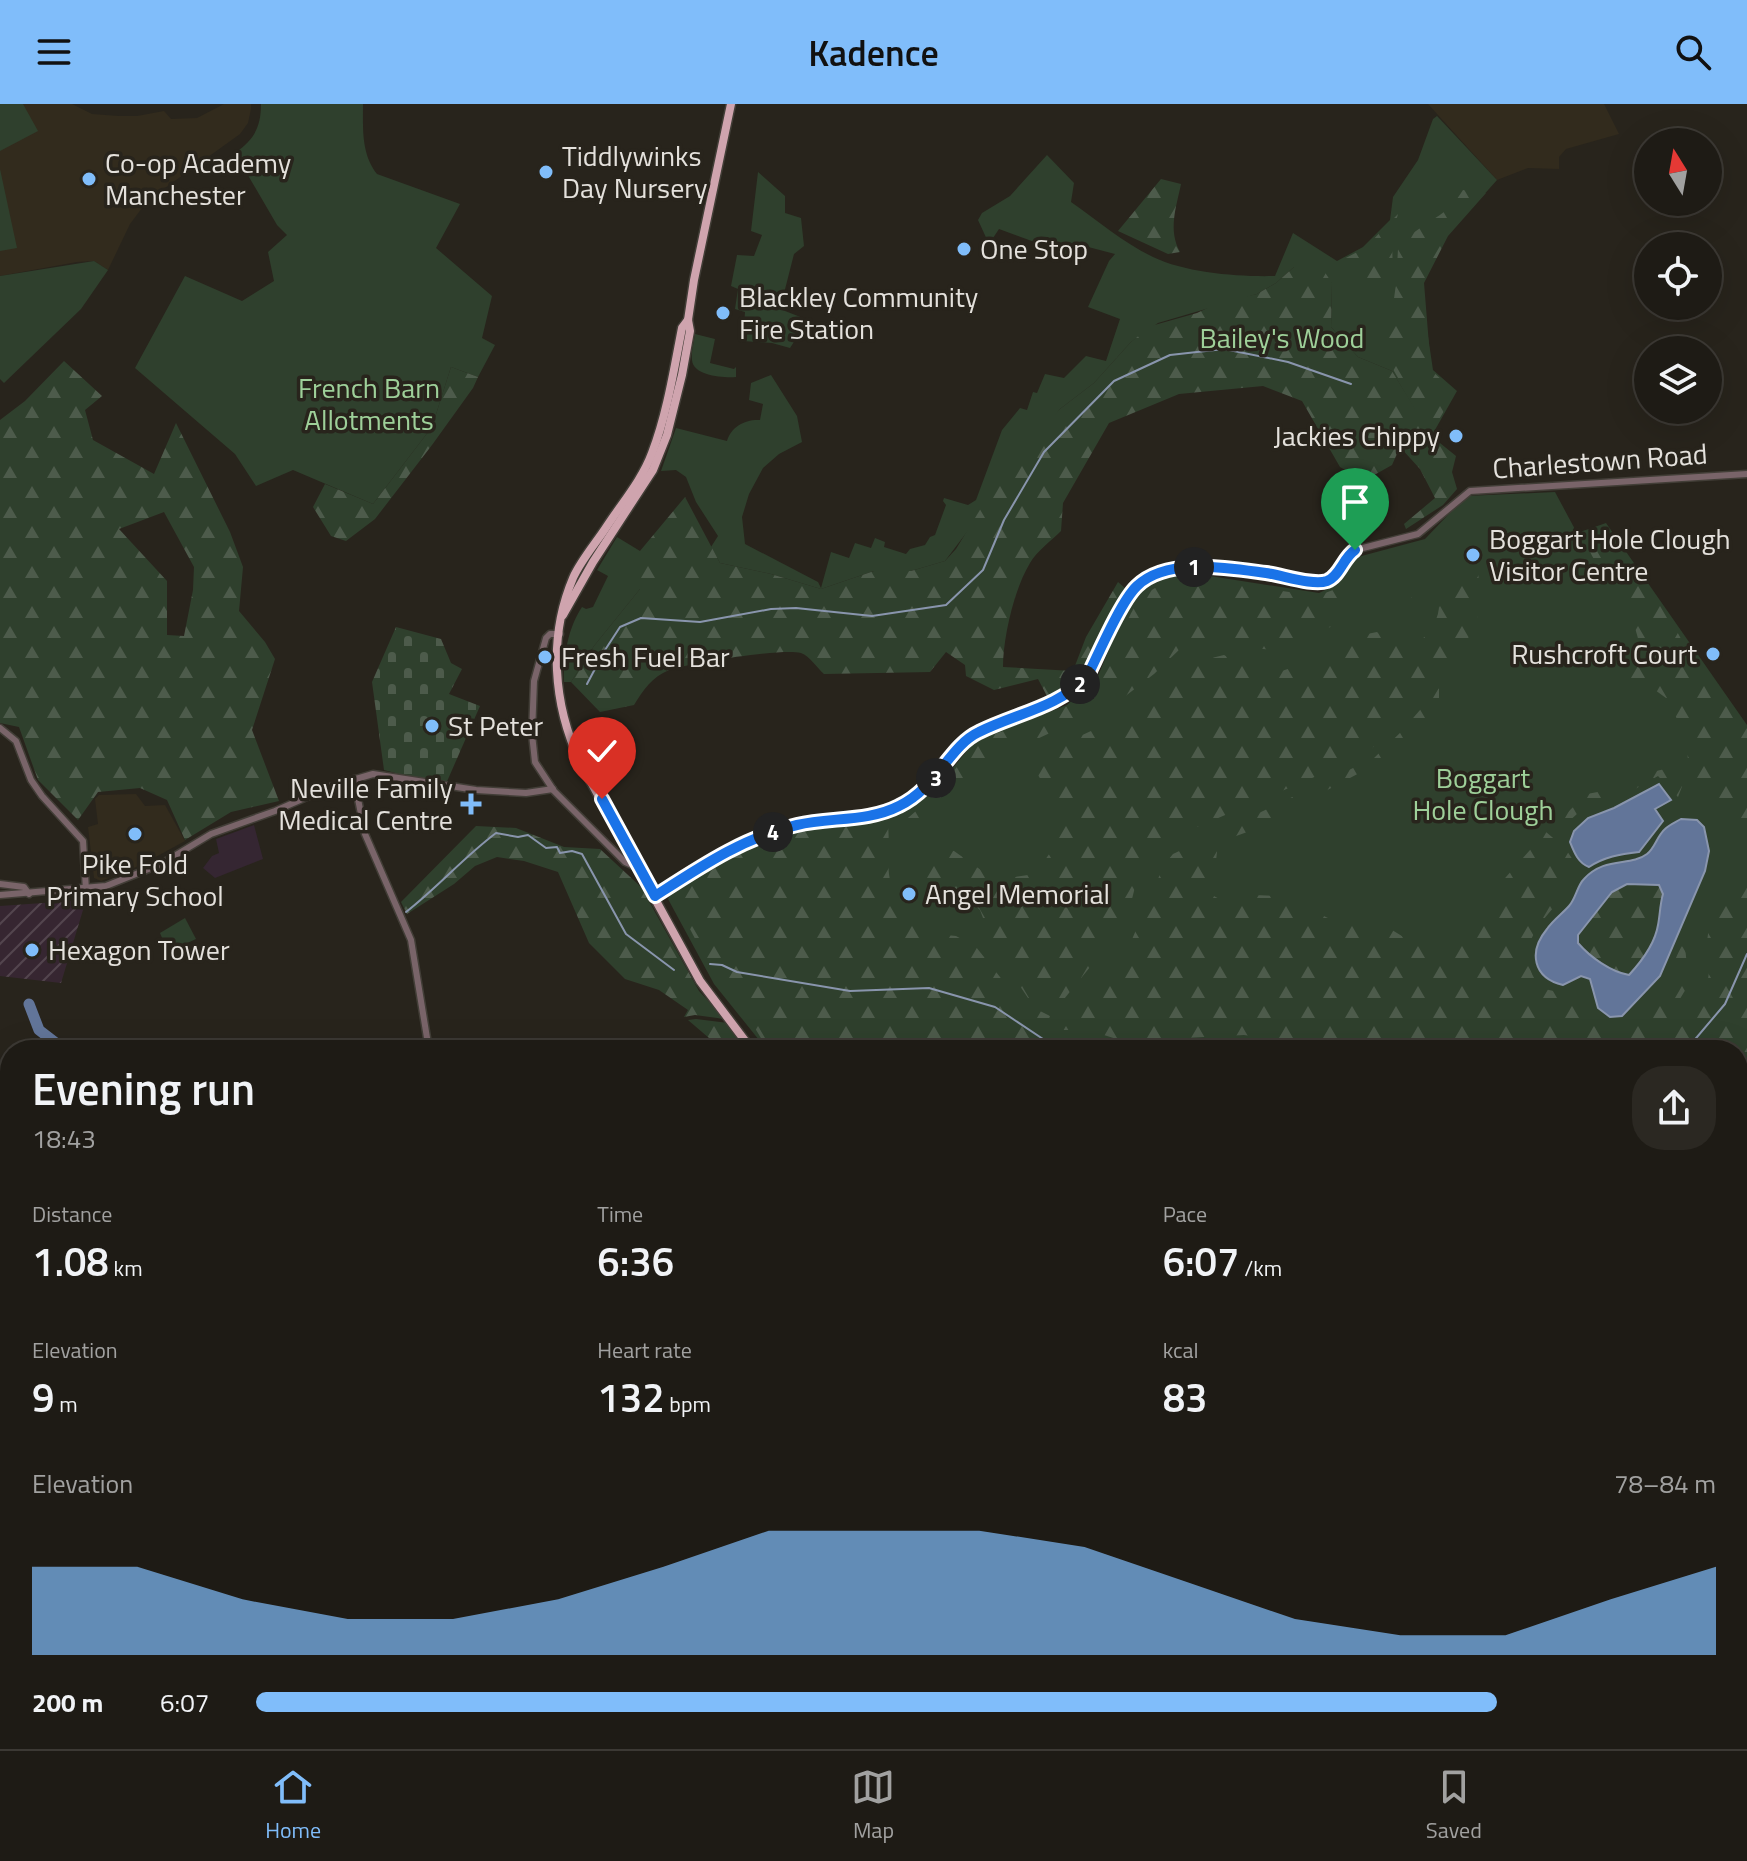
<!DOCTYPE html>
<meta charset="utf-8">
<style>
:root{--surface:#1e1b15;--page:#2b2822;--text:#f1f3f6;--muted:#a1a1a0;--line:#3c3934;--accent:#80bdfa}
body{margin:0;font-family:"Titillium Web",sans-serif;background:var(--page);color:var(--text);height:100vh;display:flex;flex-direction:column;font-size:30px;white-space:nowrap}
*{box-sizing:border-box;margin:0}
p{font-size:26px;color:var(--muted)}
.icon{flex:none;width:44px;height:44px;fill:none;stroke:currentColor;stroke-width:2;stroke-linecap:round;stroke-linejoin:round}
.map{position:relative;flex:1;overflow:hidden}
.drawer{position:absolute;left:0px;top:936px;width:1748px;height:710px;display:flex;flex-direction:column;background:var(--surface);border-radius:32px 32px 0 0;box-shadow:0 8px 32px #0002,0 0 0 2px var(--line)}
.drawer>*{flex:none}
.needle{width:52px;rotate:349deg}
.buttons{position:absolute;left:1634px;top:24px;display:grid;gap:16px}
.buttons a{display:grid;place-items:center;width:88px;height:88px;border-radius:50%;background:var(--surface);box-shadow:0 8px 32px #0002,0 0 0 2px var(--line);font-size:40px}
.pin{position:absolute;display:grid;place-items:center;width:68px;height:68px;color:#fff;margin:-82px -34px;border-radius:50% 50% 50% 0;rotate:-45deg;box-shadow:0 0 8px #0007}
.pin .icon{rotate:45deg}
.km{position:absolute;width:40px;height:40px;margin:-20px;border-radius:50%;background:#222;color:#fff;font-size:22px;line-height:40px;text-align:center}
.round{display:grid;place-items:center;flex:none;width:84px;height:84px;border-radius:32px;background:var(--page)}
.head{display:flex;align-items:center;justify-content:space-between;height:136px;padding:0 32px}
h1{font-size:44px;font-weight:600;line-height:60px}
.stats{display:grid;grid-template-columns:repeat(3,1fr);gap:12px;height:136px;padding:8px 32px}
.stats div{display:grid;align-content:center}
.stats b{font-size:40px;font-weight:600}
.stats small{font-size:22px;font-weight:400}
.stats p{font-size:22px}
.chart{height:224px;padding:16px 32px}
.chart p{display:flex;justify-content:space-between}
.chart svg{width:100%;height:144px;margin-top:8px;fill:var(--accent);opacity:.7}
ul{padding:0 32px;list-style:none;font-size:26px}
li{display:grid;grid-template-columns:128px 96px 1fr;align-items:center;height:60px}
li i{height:20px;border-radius:10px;background:var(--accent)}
header{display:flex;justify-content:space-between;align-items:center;height:104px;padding:0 32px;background:var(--accent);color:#111;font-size:36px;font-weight:600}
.menu{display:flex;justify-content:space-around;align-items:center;height:112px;border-top:2px solid var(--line);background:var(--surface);font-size:22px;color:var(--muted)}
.menu a{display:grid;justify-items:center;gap:4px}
.menu .current{color:var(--accent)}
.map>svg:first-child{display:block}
</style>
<header><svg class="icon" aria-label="menu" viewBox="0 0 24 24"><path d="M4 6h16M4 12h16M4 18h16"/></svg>Kadence<svg class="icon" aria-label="search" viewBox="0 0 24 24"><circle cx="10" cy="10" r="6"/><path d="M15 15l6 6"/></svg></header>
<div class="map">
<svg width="1747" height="1645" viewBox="0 0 1747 1645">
<defs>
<pattern id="industrial-furrows" width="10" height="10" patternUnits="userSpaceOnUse" patternTransform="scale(2)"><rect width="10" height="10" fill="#362631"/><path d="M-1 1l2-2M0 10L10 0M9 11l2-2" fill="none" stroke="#53454e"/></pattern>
<pattern id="forest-firs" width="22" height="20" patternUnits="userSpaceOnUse" patternTransform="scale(2)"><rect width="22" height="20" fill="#2f402d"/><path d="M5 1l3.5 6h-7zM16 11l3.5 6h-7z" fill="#4d5b4b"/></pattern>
<pattern id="cemetery-stones" width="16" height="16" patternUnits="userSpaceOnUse" patternTransform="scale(2)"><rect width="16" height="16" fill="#2f402d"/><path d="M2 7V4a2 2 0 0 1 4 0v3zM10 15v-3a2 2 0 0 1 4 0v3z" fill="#4d5b4b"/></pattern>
</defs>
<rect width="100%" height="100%" fill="#28241c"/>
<!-- commercial -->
<g fill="#352632">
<polygon points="254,721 263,755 215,774 203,764 212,752 219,749 216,735"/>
<polygon points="864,1636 1149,1636 1149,1645 875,1645 863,1643"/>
</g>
<!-- industrial -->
<polygon fill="url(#industrial-furrows)" points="86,796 61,879 0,872 0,802"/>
<!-- built -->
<g fill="#322b1d">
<polygon points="0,0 72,0 92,10 119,12 137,12 164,7 171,15 197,14 224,0 251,0 251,5 248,19 240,30 158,89 142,104 130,120 108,166 94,157 77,158 0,172"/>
<polygon points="1428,0 1604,0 1619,30 1566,45 1559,53 1559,65 1528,64 1497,76"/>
<polygon points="136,690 145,702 165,701 185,737 141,761 101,777 94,774 88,723 98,720 95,695 99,691"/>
<polygon points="0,1086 10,1089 10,1543 0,1549"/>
</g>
<!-- green -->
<g fill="#2f402d">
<polygon points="0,0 23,0 38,27 0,47"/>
<path d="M 261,0 L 363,0 C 363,24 361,50 377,70 L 460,100 L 436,144 L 492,192 L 482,234 L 495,241 L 478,273 L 451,263 L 432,323 L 373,400 L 293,366 L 256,382 L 235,350 L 135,264 L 185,172 L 242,197 L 274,177 L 268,148 L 287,131 L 277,121 L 235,49 C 254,36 261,23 261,0 Z"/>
<path d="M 1437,12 L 1497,76 L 1447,132 L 1426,168 L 1421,185 L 1433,266 L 1457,287 L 1431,333 L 1392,267 L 1358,253 L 1331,223 L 1332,179 L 1294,163 L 1276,179 L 1257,190 L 1158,219 L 1131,238 L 1094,279 L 1060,305 L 945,457 L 911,467 L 874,467 L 821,485 L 771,470 L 720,459 L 711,443 L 718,432 L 696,398 L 686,373 L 676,366 L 661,367 L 676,324 L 727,337 C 731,323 745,315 760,316 L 763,300 L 749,296 L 751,279 L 771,271 L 797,312 L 802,338 L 779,350 L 763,364 L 749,390 L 742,413 L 745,440 L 818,478 L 821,484 L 831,448 L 849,454 L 855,439 L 871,444 L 875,434 L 885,438 L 884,443 L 906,450 L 910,445 L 925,441 L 930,433 L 935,431 L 946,401 L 943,397 L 944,394 L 968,401 L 976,396 L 1002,326 L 1020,304 L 1027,306 L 1033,288 L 1037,289 L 1045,270 L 1064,274 L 1086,252 L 1106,257 L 1120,215 L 1088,203 L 1109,157 L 1115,150 L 1073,139 L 1068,157 L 1059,155 L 1059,147 L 999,125 L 989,140 L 978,116 L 982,109 L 1010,92 L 1047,51 L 1074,79 L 1071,98 C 1098,117 1124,139 1153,153 C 1186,169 1239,173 1275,172 L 1293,129 L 1337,157 L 1363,143 L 1390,116 L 1393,93 L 1418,56 L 1433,15 Z"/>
<polygon points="0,65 17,144 0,147"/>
<polygon points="758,68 785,92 785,109 801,114 804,142 794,150 780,205 808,216 790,244 772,239 743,237 745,208 735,205 738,185 731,182 737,151 754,152 762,131 751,127"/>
<polygon points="94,157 108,166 81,205 4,279 0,275 0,172"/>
<path d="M 695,230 L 715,235 L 710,259 L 734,265 L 736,263 L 736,273 C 724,274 693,272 692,256 C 691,248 694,238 695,230 Z"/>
<polygon points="1555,388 1577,429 1606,419 1747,621 1747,1024 1740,1041 1738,946 764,946 759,936 714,880 668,795 670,790 721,757 778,732 825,720 876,717 900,708 933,688 979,632 1016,621 1067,601 1098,572 1121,516 1139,488 1161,474 1191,469 1319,489 1338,480 1354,454 1425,435 1466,392"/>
<path d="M 617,433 L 640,447 L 640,485 L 594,542 L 571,578 L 564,578 C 563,553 568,524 582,503 L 586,505 L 593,503 L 608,472 L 597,466 Z"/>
<polygon points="185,814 196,835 168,848 160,829"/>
<polygon points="1747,1467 1747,1555 1744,1558 1738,1552 1738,1472"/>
<polygon points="411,1636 661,1636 660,1645 409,1645"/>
</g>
<!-- forest -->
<g fill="url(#forest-firs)" fill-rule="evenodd">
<path d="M 1161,75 L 1181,80 C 1176,104 1168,126 1180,148 L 1168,150 L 1118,127 Z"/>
<path d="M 1463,86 L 1486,89 L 1448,132 L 1424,179 L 1431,266 L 1455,288 L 1430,331 L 1456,352 L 1452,368 L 1457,385 L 1443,401 L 1406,425 L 1404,420 L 1435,394 L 1420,365 L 1400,343 L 1392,361 L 1376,370 L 1354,371 L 1340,363 L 1302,297 L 1263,282 L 1179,290 L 1109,319 L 1063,399 L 1061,427 C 1051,437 1037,447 1030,459 C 1014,485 1003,534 1003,563 L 1073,567 L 1086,533 L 1118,478 L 1126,485 L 1099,537 L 1072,579 L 1048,594 L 1038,575 L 994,586 L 966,572 L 965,561 L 946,548 L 930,568 L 824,570 C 817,564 810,552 801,549 C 782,544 690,559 669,566 C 652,573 643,586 634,601 L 600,608 L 571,578 L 594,542 L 640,485 L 640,447 L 685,393 L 720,459 L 771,470 L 821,485 L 874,467 L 911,467 L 945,457 L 956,445 L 1005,365 L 1060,305 L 1094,279 L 1131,238 L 1151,222 L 1197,209 L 1218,199 L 1257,190 L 1276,179 L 1294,163 L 1320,161 L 1332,179 L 1331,223 L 1358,253 L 1392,267 L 1425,321 L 1386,253 L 1396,180 L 1399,128 L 1402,123 L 1411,131 C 1433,113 1447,112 1463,86 Z"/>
<path d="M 1398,110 L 1392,132 L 1393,178 C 1364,182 1355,186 1340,157 L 1365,144 Z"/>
<path d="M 64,257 L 102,292 L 85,306 L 93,336 L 154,370 L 176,319 L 230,428 L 243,463 L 239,507 L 265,538 L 275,555 L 252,626 L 279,697 L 231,708 L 185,736 L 167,696 L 140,684 L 98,688 L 78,716 L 38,676 L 19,623 L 0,619 L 0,316 L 25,297 ZM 164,408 L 194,463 L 193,486 L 184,532 L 167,531 L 167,477 L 119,425 Z"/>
<polygon points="451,263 478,273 473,284 432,341 375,415 346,437 331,432 313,403 325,380 373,400 432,323"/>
<path d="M 1597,426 L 1609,429 L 1670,515 L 1695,560 L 1747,625 L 1747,730 L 1728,711 L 1706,694 L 1693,676 L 1688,661 L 1687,634 L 1666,594 L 1655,586 L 1616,570 L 1639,540 C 1635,504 1594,469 1583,430 Z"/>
<path d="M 1478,469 L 1482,502 L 1464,544 L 1366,651 L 1155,741 L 1135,783 L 1129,807 L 1112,836 L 1060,900 L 1052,894 L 1030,897 L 994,843 L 980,806 L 965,791 L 925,790 L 908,780 L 917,761 L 938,746 L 954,747 L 995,776 L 1035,770 L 1057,739 L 1065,716 L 1035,666 L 1065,639 L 1130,609 L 1191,559 L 1224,551 L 1266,572 L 1322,554 L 1352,533 L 1377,528 L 1396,541 L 1412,543 C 1426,534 1437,521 1439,504 C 1424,510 1406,516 1399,495 L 1410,493 L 1421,498 L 1468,470 Z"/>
<path d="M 1185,473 L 1317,492 L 1333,486 L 1345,501 L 1340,519 L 1275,546 L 1251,544 L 1219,535 L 1181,544 L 1154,570 L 1119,597 L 1024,641 L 992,649 L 946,700 L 903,733 L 902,719 L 936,690 L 980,633 C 1018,625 1083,605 1104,570 C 1133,523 1120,488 1185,473 Z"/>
<path d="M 1439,584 L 1439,608 L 1417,634 L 1397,649 L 1250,727 L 1214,740 L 1217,748 L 1212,791 L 1223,797 L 1254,791 L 1282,792 L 1330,815 L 1379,818 L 1428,848 L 1442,843 L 1469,826 L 1487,808 L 1498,782 L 1546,728 L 1565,744 L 1581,768 C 1569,791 1537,816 1530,839 C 1528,844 1529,852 1529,857 C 1532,886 1554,894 1578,881 L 1584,884 L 1592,910 L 1608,921 L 1631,915 L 1668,873 L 1681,842 L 1685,843 L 1689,880 L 1667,916 L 1637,946 L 1417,946 L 1385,941 L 1360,946 L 1315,946 L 1295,938 L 1244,931 L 1123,937 L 1088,926 L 1063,926 L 1064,918 L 1127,847 L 1164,761 L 1173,750 L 1374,654 L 1401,628 Z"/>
<polygon points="1665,665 1674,666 1683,680 1678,693 1658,672 1628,689 1578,709 1566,720 1564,733 1552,723 1587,690 1603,687 1634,672"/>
<path d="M 888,721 C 892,766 876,784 924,816 L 927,829 L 956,832 L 976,843 L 1008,883 L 1011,899 L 1022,911 L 1040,907 L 1050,912 L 1047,920 L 1034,920 L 1029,932 L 1047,940 L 1046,946 L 768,946 L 752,919 L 718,879 L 690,825 L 693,812 L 677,790 C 723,757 767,729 825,722 C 845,719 867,722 888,721 Z"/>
<polygon points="476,722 516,724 564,743 600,745 641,783 699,887 725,915 695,911 684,913 688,906 659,886 625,875 589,839 558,768 524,757 497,753 475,762 454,780 407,810 401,798"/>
<path d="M 1747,775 L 1747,948 L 1661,946 C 1681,923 1706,900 1709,868 C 1710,850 1703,835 1712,819 C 1721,802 1738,792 1747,775 Z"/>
<path d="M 1627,780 L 1659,781 L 1663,790 C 1660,800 1660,811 1658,821 C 1655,840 1641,857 1629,871 C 1611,868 1590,853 1578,839 L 1578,831 L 1612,788 Z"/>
<polygon points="696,915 728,919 746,946 723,946 688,916"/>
<polygon points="0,988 10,996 10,1101 0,1098"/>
</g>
<!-- cemetery -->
<g fill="url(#cemetery-stones)">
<polygon points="396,523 441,535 451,559 462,565 449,590 480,602 445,682 384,666 372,578"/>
<polygon points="9,1557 10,1636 100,1636 98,1645 0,1645 0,1562"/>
</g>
<!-- water -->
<g fill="#627599" stroke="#8995ad" stroke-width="2" fill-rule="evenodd">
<path d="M 1659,680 L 1671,696 L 1655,705 L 1663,717 L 1639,748 C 1620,750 1604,753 1589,763 C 1578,759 1574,748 1570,738 L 1574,727 L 1588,714 L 1614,704 Z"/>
<path d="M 1681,715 L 1697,716 L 1704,723 L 1709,747 L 1705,767 L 1660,872 L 1622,912 L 1610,913 L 1598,904 L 1590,875 L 1581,872 L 1563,881 C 1533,874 1528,848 1547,825 C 1553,816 1562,810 1569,802 C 1576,794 1577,782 1584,775 C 1605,752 1630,763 1647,750 C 1655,744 1657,732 1665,725 C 1669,721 1676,718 1681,715 ZM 1627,780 L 1659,781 L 1663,790 C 1660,800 1660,811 1658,821 C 1655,840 1641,858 1629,871 C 1611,868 1590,853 1578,839 L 1578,831 L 1612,788 Z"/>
</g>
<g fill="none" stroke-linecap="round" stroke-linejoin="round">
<!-- stream -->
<g stroke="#8995ad" stroke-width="2">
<polyline points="587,580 605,546 620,523 641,514 700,518 771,505 796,504 872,512 946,501 983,466 1004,416 1044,348 1114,277 1170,251 1224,245 1288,258 1351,280"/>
<path d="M 406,808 C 438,783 464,753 496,729 L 518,733 L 528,731 L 546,744 L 557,743 L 560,749 L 572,747 L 582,750 L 626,830 L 674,866"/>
<polyline points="710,860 722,861 737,868 850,887 929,884 995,903 1046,937"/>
<polyline points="1061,942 1077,946"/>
<polyline points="1686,946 1725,900 1747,850"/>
</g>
<!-- river -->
<g stroke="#627599" stroke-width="11">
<polyline points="29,900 39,926 65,946"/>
<polyline points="405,1645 407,1636"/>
</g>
<!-- minor casing -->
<g stroke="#423e37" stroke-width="9">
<g id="minor">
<polyline points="560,530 550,530 546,534 534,577 532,630 535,658 554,687 625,758 634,762 638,760"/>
<polyline points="0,624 16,637 31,676 42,692 83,737 86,786"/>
<polyline points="354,675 365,730 411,836 429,946"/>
<polyline points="0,780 24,783 29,790"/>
<polyline points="0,791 106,782 161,760 211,730 275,707 332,682 373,670 476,686 526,689 553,685"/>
<path d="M 655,792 C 700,764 744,733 797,721 C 830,713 868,718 899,702 C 936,684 948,643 979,628 C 1017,609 1057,604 1087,573 L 1134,484 L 1150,471 L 1168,464 L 1203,463 L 1266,469 L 1322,478 L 1333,474 L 1349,450 L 1355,446 L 1418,430 L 1470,387 L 1747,370"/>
<polyline points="1738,1324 1747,1322"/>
<polyline points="291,1636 291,1645"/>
</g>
</g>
<!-- major casing -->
<g stroke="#423e37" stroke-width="11">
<g id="major">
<path d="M 688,216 L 682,224 C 674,265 667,310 652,349 C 642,376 622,399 607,422 C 596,439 581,456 573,474 C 548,533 553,600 580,658 L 700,877 L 752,946"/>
<polyline points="563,511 593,458 653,366 667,331 682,271 690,227 688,216 694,176 731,0"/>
<polyline points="856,1645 858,1636"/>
</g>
</g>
<!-- minor -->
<use href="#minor" stroke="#796469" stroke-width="6"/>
<!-- major -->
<use href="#major" stroke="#cfa4ae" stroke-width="8"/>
</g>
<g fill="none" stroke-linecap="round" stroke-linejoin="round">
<!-- route casing -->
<g stroke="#fff" stroke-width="16">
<path id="route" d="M 602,695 L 655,792 C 700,763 744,733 797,721 C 830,713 868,718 899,702 C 937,684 949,642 979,628 C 1017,609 1057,604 1087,573 C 1098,551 1121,497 1137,482 C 1167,453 1228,464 1266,469 C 1282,471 1313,482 1327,477 C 1340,472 1343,454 1355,446"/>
</g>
<!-- route -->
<use href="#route" stroke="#1a73e8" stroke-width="10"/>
</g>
<!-- markers -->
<g fill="#80bdfa" stroke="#28241c" stroke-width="3">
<circle cx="546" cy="68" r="8"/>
<circle cx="89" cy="75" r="8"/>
<circle cx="964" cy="145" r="8"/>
<circle cx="723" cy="209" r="8"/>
<circle cx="1456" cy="332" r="8"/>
<circle cx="1473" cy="451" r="8"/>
<circle cx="1713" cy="550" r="8"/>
<circle cx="545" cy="553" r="8"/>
<circle cx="432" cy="622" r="8"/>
<path d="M467 688h8v8h8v8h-8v8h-8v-8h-8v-8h8z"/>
<circle cx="135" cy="730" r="8"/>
<circle cx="909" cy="790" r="8"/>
<circle cx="32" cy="846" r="8"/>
</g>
<g text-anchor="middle" stroke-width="7" stroke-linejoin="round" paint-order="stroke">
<!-- poi labels -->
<g font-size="28" fill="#e4e1dc" stroke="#28241c" text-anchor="start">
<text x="562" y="62">Tiddlywinks<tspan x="562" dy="32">Day Nursery</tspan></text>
<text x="105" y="69">Co-op Academy<tspan x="105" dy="32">Manchester</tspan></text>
<text x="980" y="155">One Stop</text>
<text x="739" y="203">Blackley Community<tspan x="739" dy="32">Fire Station</tspan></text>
<text x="1440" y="342" text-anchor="end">Jackies Chippy</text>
<text x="1489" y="445">Boggart Hole Clough<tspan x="1489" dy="32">Visitor Centre</tspan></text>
<text x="1697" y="560" text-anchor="end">Rushcroft Court</text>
<text x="561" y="563">Fresh Fuel Bar</text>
<text x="448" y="632">St Peter</text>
<text x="453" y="694" text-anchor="end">Neville Family<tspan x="453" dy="32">Medical Centre</tspan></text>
<text x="135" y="770" text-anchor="middle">Pike Fold<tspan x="135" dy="32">Primary School</tspan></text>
<text x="925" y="800">Angel Memorial</text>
<text x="48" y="856">Hexagon Tower</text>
</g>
<!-- park labels -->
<g font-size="28" fill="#9ed099" stroke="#28241c">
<text x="1282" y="244">Bailey's Wood</text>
<text x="369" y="294">French Barn<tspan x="369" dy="32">Allotments</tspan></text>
<text x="1483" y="684">Boggart<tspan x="1483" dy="32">Hole Clough</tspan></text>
</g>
<!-- street labels -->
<g font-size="28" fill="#e4e1dc" stroke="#28241c">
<text transform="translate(1600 357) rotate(-4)" y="10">Charlestown Road</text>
</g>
</g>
</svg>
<div class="buttons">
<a><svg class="needle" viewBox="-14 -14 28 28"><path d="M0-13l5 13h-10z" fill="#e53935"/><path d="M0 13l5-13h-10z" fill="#a1a1a0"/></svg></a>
<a><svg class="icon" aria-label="locate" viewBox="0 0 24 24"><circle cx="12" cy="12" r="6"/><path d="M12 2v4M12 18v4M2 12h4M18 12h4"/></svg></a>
<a><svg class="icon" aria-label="layers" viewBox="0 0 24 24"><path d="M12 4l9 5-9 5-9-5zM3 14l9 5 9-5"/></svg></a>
</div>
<div class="pin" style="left:1355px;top:446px;background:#1e9e55"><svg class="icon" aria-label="arrive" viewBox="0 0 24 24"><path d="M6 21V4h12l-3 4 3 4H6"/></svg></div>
<div class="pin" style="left:602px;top:695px;background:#d93025"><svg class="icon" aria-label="check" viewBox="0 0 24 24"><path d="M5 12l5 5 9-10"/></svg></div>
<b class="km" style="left:1194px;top:463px">1</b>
<b class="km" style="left:1080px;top:580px">2</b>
<b class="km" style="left:936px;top:674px">3</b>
<b class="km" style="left:773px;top:728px">4</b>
<section class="drawer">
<div class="head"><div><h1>Evening run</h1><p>18:43</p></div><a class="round"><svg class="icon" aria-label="share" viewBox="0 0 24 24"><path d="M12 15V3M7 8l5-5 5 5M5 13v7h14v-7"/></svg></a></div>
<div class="stats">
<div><p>Distance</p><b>1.08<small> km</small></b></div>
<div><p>Time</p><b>6:36</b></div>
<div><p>Pace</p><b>6:07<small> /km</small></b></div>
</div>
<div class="stats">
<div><p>Elevation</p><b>9<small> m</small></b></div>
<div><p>Heart rate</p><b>132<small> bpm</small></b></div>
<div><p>kcal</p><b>83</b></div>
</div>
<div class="chart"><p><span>Elevation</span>78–84 m</p>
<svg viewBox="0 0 160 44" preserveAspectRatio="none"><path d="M0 44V17L10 17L20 27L30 33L40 33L50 27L60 17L70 6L80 6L90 6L100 11L110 22L120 33L130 38L140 38L150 27L160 17V44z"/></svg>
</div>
<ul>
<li><b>200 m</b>6:07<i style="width:85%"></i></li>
</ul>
</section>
</div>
<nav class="menu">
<a class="current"><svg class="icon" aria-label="home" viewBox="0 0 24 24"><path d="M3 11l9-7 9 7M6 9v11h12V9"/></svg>Home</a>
<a><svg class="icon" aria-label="map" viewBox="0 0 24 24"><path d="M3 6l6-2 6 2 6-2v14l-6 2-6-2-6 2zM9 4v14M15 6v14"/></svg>Map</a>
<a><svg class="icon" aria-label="saved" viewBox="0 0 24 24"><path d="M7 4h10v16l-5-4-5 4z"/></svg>Saved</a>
</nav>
